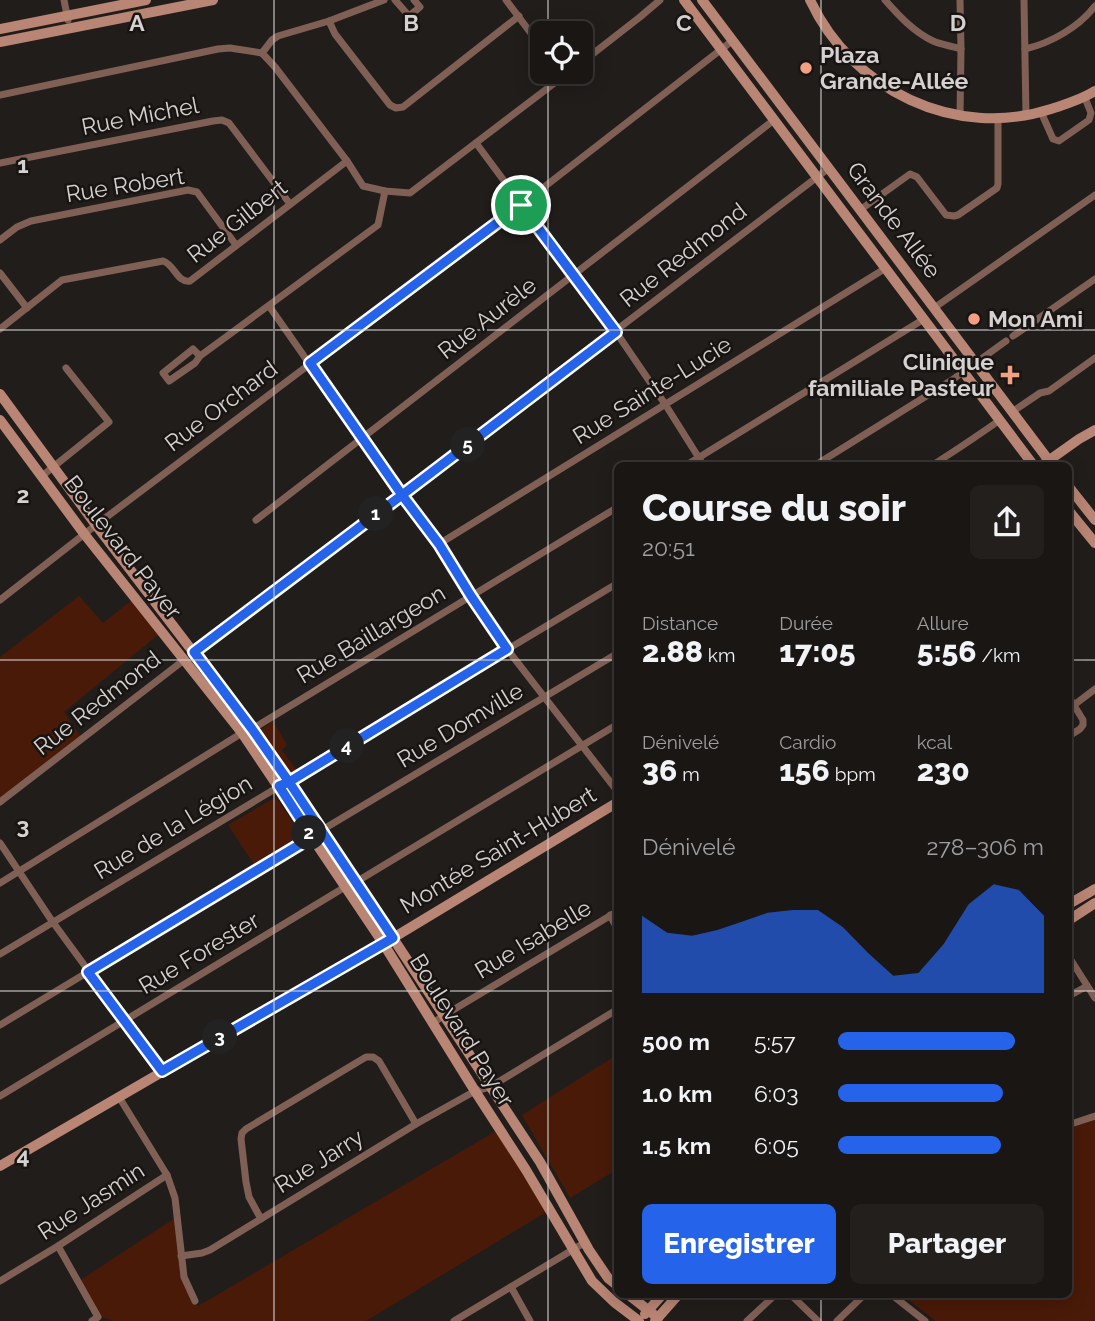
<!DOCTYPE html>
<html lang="fr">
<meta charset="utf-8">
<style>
:root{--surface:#191614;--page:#221f1d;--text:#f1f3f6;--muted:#9f9fa0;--line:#373534;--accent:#2563eb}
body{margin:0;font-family:Raleway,sans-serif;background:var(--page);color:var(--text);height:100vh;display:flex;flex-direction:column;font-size:26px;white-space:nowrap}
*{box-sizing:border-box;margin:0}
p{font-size:23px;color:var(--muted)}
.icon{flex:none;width:38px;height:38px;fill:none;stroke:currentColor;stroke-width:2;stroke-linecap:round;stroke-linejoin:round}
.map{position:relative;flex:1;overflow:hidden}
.drawer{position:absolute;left:614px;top:462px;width:458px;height:836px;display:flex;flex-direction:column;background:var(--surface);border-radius:10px;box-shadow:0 4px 18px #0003,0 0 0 2px var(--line)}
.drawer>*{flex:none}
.controls{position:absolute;left:530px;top:21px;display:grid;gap:14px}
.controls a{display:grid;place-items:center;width:63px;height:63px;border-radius:10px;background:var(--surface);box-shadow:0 4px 18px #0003,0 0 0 2px var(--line);font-size:35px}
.pin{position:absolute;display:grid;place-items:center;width:60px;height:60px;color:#fff;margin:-30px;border:4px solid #fff;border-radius:50%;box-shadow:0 2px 7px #0007}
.km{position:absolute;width:35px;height:35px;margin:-18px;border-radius:50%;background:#222;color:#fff;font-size:19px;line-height:35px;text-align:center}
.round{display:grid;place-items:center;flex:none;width:74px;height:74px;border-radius:10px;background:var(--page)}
.overview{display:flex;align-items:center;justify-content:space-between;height:119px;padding:0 28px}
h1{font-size:38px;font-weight:800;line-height:52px}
.metrics{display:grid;grid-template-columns:repeat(3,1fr);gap:10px;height:119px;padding:7px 28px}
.metrics div{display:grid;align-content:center}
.metrics b{font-size:30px;font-weight:800}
.metrics small{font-size:19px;font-weight:400}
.metrics p{font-size:19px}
.chart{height:196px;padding:14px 28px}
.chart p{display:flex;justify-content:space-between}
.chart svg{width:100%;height:126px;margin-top:7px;fill:var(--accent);opacity:.7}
.button{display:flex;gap:14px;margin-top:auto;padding:14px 28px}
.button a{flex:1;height:80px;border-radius:10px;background:var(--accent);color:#fff;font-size:28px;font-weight:800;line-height:80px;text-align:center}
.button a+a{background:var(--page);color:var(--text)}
ul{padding:0 28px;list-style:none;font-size:23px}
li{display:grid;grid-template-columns:112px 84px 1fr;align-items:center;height:52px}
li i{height:18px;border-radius:9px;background:var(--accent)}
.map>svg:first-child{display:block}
</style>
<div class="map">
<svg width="1095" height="1321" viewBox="0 0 1095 1321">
<rect width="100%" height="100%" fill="#211d1b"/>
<!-- green -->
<g fill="#491a08">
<polygon points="79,596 103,623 132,600 158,635 64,712 83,740 0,803 0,657"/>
<polygon points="273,721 287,745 282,750 297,771 292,775 260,730"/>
<polygon points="276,797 302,836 255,866 228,825"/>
<polygon points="618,1054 618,1169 570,1198 522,1115"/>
<polygon points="1095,1119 1095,1321 936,1321 902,1295 1069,1295 1069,1129"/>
<polygon points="496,1131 548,1211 366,1321 114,1321 99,1316 79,1281 175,1218 188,1292 198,1306"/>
</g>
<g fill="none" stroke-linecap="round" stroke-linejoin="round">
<!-- street -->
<g stroke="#806055" stroke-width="7">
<polyline points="64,0 68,20"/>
<polyline points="395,0 409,16 420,7 414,0"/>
<polyline points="506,0 542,48"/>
<path d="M 885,0 C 899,16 914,32 933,41 C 942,45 952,46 961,49"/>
<polyline points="960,0 961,49 960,116"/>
<polyline points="1024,0 1026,115"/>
<polyline points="329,21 335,34 390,105 396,108 403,107 519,16"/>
<path d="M 1025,49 C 1051,43 1079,27 1095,6"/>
<polyline points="262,53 275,67 347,161 363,186 385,191 410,193 569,72"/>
<polyline points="262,53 272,40 278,36 329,21 384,0"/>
<polyline points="581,63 640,17 660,0"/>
<polyline points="0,95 218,49 230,48 262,53"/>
<polyline points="1041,112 1053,139 1059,141 1089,120 1091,113 1085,98"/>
<polyline points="476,143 616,332 665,404 704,466"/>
<polyline points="0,163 213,121 222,120 229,123 290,204"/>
<polyline points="860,210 910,174 917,177 946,215 954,216 958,215 997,188 998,184 998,118"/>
<polyline points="0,240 17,227 31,221 188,190 197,192 236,245"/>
<polyline points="0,273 27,308"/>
<polyline points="269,306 362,439 439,544 471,596 507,649 618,792"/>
<polyline points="934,308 1095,195"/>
<path d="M 0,329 L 62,280 L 163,261 C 175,265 177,283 190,281 L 347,161"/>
<polyline points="1013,336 1095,279"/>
<polyline points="200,356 193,349 163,373 169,381 195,363 200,356 378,225 385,191"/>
<polyline points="1012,412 1040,393 1049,391 1095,358"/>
<polyline points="685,466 924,319"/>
<polyline points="814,466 952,380 1006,341"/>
<path d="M 931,466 C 955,451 977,436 1000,420"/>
<polyline points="42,476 109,422 66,368"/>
<polyline points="256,520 774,120"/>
<polyline points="439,544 886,268"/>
<polyline points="0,600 96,525 521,205 732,41"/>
<polyline points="194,652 829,168"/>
<polyline points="1069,697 1083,720 1083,725 1080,729 1069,736"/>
<polyline points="1074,705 1095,689"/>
<polyline points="252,729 618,507"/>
<polyline points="0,802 184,660"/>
<polyline points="322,830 618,653"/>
<polyline points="0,843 52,921 162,1071"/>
<polyline points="356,882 618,724"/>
<polyline points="0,883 242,733"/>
<polyline points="610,915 618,930"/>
<polyline points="0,954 618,583"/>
<polyline points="1069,957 1095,998"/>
<polyline points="1069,996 1087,986"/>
<polyline points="432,1024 443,1016 618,911"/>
<polyline points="0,1025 312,837"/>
<polyline points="0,1096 345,887"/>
<polyline points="119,1097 167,1175 175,1198 184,1277 195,1301"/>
<polyline points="1069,1123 1074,1123 1095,1116"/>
<polyline points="261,1219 249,1197 246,1182 241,1139 242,1133 246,1129 366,1057 373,1057 379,1061 416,1124"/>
<polyline points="58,1246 98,1317 92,1321"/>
<polyline points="181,1256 202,1253 210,1250 416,1124 475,1091 490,1087 618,1009"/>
<polyline points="0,1281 58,1246 167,1175"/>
<polyline points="511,1287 530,1321"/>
<polyline points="791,1295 818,1321"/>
<polyline points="892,1295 925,1321"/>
<polyline points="454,1321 584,1243"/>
<polyline points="747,1321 775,1295"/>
<polyline points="837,1321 864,1295"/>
</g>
<!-- secondary -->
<g stroke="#b98574" stroke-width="10">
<polyline points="684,0 1034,466"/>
<polyline points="702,0 1053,466"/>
<path d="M 810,0 C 852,90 955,140 1051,109 C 1066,104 1081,100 1095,91"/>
<polyline points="0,29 146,0"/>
<polyline points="0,42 213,0"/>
<polyline points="0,394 96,525 252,729 322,830 540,1162 589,1250 608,1278 618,1286"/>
<polyline points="0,420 85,535 242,733 383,943 475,1091 526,1170 592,1281 614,1302 639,1321"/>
<polyline points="1041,466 1079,439 1095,430"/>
<polyline points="1069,487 1095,520"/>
<polyline points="1069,511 1095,543"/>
<polyline points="1069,904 1095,889"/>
<polyline points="1069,920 1095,903"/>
<polyline points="0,1166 393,938 618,802"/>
<polyline points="629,1295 658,1318"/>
<polyline points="645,1314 662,1295"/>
<polyline points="655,1321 678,1295"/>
</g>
</g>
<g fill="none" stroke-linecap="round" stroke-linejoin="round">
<!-- route casing -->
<g stroke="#fff" stroke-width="14">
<polyline id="route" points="521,205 310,363 402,495 194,652 252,729 289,782 279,786 312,837 88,972 162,1071 393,938 289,782 507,649 471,596 439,544 402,495 616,332 521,205"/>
</g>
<!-- route -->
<use href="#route" stroke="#2563eb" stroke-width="9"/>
</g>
<!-- grid -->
<path fill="none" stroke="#d4d1d0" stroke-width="2" stroke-opacity="0.55" d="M 274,0 L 274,1321M 548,0 L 548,33M 821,0 L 821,466M 548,72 L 548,1321M 0,330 L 1095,330M 0,660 L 618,660M 1069,660 L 1095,660M 0,991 L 618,991M 1069,991 L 1095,991M 821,1295 L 821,1321"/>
<!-- markers -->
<g fill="#f39f83" stroke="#181412" stroke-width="2.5">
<circle cx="806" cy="68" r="7"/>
<circle cx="974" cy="319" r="7"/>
<path d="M1006.5 364.5h7v7h7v7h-7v7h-7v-7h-7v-7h7z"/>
</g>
<g text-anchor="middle" stroke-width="5" stroke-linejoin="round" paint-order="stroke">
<!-- poi labels -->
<g font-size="23" font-weight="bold" fill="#d4d1d0" stroke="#181412" text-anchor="start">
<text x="820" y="63">Plaza<tspan x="820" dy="26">Grande-Allée</tspan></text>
<text x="988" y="327">Mon Ami</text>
<text x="994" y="370" text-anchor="end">Clinique<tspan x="994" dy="26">familiale Pasteur</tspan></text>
</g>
<!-- street labels -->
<g font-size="23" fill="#d4d1d0" stroke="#181412">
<text transform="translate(140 116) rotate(-11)" y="8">Rue Michel</text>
<text transform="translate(125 185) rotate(-9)" y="8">Rue Robert</text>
<text transform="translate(894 220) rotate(53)" y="8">Grande Allée</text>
<text transform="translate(237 221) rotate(-38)" y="8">Rue Gilbert</text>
<text transform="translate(683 255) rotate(-38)" y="8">Rue Redmond</text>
<text transform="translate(487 318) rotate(-38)" y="8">Rue Aurèle</text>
<text transform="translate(652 390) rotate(-32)" y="8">Rue Sainte-Lucie</text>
<text transform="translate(221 406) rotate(-37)" y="8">Rue Orchard</text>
<text transform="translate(123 547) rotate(52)" y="8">Boulevard Payer</text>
<text transform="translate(371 634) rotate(-31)" y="8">Rue Baillargeon</text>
<text transform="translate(97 703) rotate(-38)" y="8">Rue Redmond</text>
<text transform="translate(460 725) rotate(-31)" y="8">Rue Domville</text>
<text transform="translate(173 827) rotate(-31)" y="8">Rue de la Légion</text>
<text transform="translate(498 850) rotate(-31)" y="8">Montée Saint-Hubert</text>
<text transform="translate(533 939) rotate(-31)" y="8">Rue Isabelle</text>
<text transform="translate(199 953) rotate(-31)" y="8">Rue Forester</text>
<text transform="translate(462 1030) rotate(58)" y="8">Boulevard Payer</text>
<text transform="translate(319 1161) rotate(-32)" y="8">Rue Jarry</text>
<text transform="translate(91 1201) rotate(-33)" y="8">Rue Jasmin</text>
</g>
</g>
<g font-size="23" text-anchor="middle" font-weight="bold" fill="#d4d1d0" stroke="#181412" stroke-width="5" stroke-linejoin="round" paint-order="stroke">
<text x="137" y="31">A</text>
<text x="411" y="31">B</text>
<text x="684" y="31">C</text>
<text x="958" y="31">D</text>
<text x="23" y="173">1</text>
<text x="23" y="503">2</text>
<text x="23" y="834">3</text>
<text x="23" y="1164">4</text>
</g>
</svg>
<div class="controls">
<a><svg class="icon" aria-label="locate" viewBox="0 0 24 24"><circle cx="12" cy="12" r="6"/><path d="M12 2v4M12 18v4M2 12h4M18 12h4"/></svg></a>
</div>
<div class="pin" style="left:521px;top:205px;background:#1e9e55"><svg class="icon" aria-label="arrive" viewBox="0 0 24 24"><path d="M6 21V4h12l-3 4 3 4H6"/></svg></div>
<b class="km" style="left:376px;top:514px">1</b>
<b class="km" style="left:309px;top:833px">2</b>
<b class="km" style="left:220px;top:1037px">3</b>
<b class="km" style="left:347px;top:746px">4</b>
<b class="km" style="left:468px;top:445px">5</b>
<section class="drawer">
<div class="overview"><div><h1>Course du soir</h1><p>20:51</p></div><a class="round"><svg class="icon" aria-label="share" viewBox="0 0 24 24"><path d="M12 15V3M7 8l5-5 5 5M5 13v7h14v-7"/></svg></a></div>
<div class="metrics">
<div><p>Distance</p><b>2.88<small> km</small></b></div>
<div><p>Durée</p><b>17:05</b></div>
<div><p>Allure</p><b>5:56<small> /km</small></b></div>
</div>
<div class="metrics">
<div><p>Dénivelé</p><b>36<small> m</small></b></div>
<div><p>Cardio</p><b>156<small> bpm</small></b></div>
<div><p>kcal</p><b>230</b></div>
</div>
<div class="chart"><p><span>Dénivelé</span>278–306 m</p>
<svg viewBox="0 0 160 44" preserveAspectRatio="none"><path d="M0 44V17L10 23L20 24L30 22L40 19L50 16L60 15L70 15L80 21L90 30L100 38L110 37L120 27L130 13L140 6L150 8L160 17V44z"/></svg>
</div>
<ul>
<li><b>500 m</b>5:57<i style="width:86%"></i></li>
<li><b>1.0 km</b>6:03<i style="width:80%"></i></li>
<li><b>1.5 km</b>6:05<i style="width:79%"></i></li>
</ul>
<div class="button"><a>Enregistrer</a><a>Partager</a></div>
</section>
</div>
